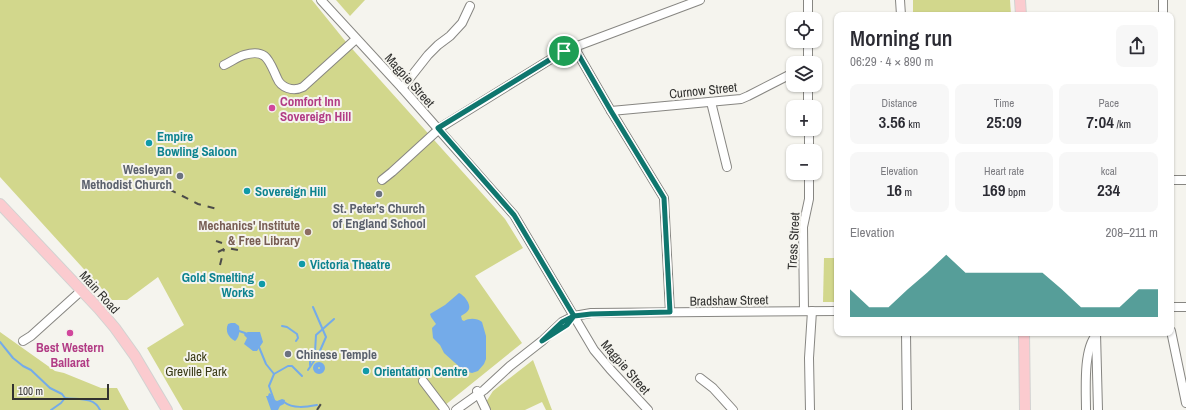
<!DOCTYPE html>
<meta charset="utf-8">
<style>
:root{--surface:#fff;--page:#f7f7f7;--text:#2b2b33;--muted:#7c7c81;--accent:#0f766e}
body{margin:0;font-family:"Archivo Narrow",sans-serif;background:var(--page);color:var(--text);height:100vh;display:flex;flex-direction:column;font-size:15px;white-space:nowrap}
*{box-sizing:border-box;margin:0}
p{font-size:13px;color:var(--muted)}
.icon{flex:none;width:22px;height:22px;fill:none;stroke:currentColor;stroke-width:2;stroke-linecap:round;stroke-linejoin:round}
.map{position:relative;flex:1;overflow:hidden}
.sheet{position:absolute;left:834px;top:12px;width:340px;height:324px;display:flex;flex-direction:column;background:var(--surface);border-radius:8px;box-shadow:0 1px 3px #0004}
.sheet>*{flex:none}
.fabs{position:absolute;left:786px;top:12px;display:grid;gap:8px}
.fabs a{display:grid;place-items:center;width:36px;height:36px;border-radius:8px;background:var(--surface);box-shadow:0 1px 3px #0004;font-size:20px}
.scale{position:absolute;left:12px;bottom:10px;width:97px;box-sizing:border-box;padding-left:4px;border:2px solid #323230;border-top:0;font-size:11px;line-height:14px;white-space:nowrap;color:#323230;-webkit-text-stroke:3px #f5f4ee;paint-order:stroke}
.pin{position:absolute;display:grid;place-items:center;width:34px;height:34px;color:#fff;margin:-17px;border:2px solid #fff;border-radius:50%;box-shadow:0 1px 4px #0007}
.round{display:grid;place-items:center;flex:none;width:42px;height:42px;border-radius:8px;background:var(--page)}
.headline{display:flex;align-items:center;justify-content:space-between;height:68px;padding:0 16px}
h1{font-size:22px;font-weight:600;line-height:30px}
.metrics{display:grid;grid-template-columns:repeat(3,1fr);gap:6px;height:68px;padding:4px 16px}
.metrics div{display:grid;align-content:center;border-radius:8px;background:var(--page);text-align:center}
.metrics b{font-size:17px;font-weight:600}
.metrics small{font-size:11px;font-weight:400}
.metrics p{font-size:11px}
.chart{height:112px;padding:8px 16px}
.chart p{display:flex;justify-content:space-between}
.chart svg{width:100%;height:72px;margin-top:4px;fill:var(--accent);opacity:.7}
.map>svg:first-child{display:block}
</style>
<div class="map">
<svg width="1186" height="410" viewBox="0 0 1186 410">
<rect width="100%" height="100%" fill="#f5f4ee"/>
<!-- green -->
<g fill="#d2d78c">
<polygon points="0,0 312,0 346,42 505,219 523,248 475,276 522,343 439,410 183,410 147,348 184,325 158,277 127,300 112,300 0,177"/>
<polygon points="336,0 365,0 350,16"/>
<polygon points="913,0 1010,0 1011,15 913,15"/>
<polygon points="824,258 837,258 837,302 823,302"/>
<polygon points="0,332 55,371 64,373 101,388 117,388 129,410 0,410"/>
<polygon points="533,360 552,410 546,410 542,402 525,410 489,410 486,402 493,391"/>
</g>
<!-- water -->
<g fill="#74abe9">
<path d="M 459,293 C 464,295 471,304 469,309 C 468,312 464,314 461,316 L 462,320 L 464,321 C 469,318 477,318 482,322 L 486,336 L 486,359 L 484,364 L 478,371 L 472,373 L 464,371 L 444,353 L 440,345 L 433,338 L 432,328 L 436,324 L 431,317 L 430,314 L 445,305 Z"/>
<path d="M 231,323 L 235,323 L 239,326 C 240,331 239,338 235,341 C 228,337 225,331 228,324 Z"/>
<polygon points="248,332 260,332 263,342 257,351 253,351 244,344 247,338 244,335 245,333"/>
<polygon points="269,393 271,394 273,399 277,401 282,399 285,400 284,404 280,406 278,410 271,410 266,396 268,396"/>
</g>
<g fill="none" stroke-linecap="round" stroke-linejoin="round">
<!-- stream -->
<g stroke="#74abe9" stroke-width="2">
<polyline points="282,326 287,327 297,334 298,338 296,341"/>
<polyline points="239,331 245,333"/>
<path d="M 0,342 L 13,358 L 23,366 L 31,370 L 50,388 L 62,394 L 65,398 C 77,400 94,396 100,410"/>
<polyline points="259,347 266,364 274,374 288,366 292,366 302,376"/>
<polyline points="310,365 310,362 315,352 316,335 334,319"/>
<polyline points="308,370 314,361 315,357 319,353 326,337 313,307"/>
<polyline points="274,400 269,386 274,374"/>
<path d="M 284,402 C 293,409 306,407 317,405"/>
<polyline points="51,410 61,403 65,398"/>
</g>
<!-- canal -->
<circle stroke="#74abe9" stroke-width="7" cx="319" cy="368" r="2.5"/>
<!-- minor casing -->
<g stroke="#878682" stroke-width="10">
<g id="minor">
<polyline points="321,0 402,88 514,215 594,350 610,369 648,410"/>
<polyline points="808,0 808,19"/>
<polyline points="900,0 901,15"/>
<polyline points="1163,0 1163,15"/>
<polyline points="574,47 611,111 664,198 670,312"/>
<polyline points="808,63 808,41"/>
<path d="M 224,65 C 231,62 237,57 244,55 C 267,48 269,61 277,78 C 281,88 293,92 303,87 L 356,39"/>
<polyline points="808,85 808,107"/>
<polyline points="402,88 428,55 438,45 450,36 462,23 470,6"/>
<polyline points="711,102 727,167"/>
<polyline points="611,111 741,99 748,96 793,73"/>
<polyline points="438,129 564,51 700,0"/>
<polyline points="809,129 809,151"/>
<polyline points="382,180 392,172 438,130"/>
<polyline points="1171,180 1186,180"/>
<polyline points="1171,307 1186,307"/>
<polyline points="804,311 803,227 809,199 809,173"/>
<polyline points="1171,331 1186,403"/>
<polyline points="906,333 907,410"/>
<polyline points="1096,333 1098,410"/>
<polyline points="23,341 31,336 82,290"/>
<polyline points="700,378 713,388 733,410"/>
<polyline points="423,381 445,410"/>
<polyline points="477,391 486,410"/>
<polyline points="456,410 484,390 510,366 542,341 562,322 574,316 591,313 837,311"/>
<polyline points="810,410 809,358 812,311"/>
<path d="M 1086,410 C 1086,390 1083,350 1096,335"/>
</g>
</g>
<!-- major casing -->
<g stroke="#d2d2d1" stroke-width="12">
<g id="major">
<polyline points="1020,0 1021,15"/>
<polyline points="0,204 99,309 115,328 135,356 167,410"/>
<polyline points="1024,333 1025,410"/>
</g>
</g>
<!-- minor -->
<use href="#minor" stroke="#fff" stroke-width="8"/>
<!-- major -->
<use href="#major" stroke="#fbcbcf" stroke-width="10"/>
<!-- rail -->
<g stroke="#4c4c49" stroke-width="2" stroke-dasharray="7 7" stroke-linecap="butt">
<polyline points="157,183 198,204 217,209"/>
<polyline points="216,241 222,243"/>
<polyline points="218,252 226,248 238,250"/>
<polyline points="220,265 224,249"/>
<polyline points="317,410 324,399"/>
</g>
</g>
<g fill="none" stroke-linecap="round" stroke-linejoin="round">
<!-- route casing -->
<g stroke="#fff" stroke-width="8">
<polyline id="route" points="564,51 438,128 514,215 574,316 562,322 542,341 567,325 574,316 591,314 670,312 664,198 611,111 574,47 564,51"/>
</g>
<!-- route -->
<use href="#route" stroke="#0f766e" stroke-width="5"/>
</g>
<!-- markers -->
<g fill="#d1479c" stroke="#f5f4ee" stroke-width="1.5">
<circle cx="272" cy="108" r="4"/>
<circle cx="70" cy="333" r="4"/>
</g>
<g fill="#0f9aa8" stroke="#f5f4ee" stroke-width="1.5">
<circle cx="149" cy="143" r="4"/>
<circle cx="247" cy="191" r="4"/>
<circle cx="302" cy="264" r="4"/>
<circle cx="262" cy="284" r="4"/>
<circle cx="366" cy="371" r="4"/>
</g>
<g fill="#6b7280" stroke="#f5f4ee" stroke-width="1.5">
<circle cx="180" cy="176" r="4"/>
<circle cx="379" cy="194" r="4"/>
<circle cx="288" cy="354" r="4"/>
</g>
<circle fill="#8d6e63" stroke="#f5f4ee" stroke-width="1.5" cx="308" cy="232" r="4"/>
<g text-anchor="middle" stroke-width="4" stroke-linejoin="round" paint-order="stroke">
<!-- street labels -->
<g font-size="13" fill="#323230" stroke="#f5f4ee">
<text transform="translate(410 80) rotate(48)" y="5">Magpie Street</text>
<text transform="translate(703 90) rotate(-6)" y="5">Curnow Street</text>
<text transform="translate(793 241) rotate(-87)" y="5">Tress Street</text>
<text transform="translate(100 292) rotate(48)" y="5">Main Road</text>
<text transform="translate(729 300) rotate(-1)" y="5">Bradshaw Street</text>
<text transform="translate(626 367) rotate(49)" y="5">Magpie Street</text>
</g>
<!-- hotel labels -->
<g font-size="13" font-weight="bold" fill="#b23c85" stroke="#f5f4ee" text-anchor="start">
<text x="280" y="106">Comfort Inn<tspan x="280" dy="15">Sovereign Hill</tspan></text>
<text x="70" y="352" text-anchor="middle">Best Western<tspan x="70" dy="15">Ballarat</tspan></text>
</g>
<!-- culture labels -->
<g font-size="13" font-weight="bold" fill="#0d838f" stroke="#f5f4ee" text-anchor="start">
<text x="157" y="141">Empire<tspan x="157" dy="15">Bowling Saloon</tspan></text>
<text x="255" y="196">Sovereign Hill</text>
<text x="310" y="269">Victoria Theatre</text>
<text x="254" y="282" text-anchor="end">Gold Smelting<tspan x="254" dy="15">Works</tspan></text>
<text x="374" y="376">Orientation Centre</text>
</g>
<!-- worship labels -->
<g font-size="13" font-weight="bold" fill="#5b616d" stroke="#f5f4ee" text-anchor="end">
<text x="172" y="174">Wesleyan<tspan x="172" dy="15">Methodist Church</tspan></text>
<text x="379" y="213" text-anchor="middle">St. Peter's Church<tspan x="379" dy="15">of England School</tspan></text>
<text x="296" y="359" text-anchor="start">Chinese Temple</text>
</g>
<!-- education labels -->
<g font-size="13" font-weight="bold" fill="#785e54" stroke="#f5f4ee" text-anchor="end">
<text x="300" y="230">Mechanics' Institute<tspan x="300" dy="15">&amp; Free Library</tspan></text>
</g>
<!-- park labels -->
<g font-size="13" fill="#393a16" stroke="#f5f4ee">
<text x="196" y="361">Jack<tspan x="196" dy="15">Greville Park</tspan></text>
</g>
</g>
</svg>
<div class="fabs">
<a><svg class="icon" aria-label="locate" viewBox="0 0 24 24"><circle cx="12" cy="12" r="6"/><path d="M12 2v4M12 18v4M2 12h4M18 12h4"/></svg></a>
<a><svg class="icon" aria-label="layers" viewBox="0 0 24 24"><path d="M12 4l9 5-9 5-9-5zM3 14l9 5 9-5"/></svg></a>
<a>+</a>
<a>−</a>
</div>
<div class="scale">100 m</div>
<div class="pin" style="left:564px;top:51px;background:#1e9e55"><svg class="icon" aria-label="arrive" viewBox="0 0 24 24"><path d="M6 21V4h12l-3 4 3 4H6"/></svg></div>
<section class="sheet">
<div class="headline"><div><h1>Morning run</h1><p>06:29 · 4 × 890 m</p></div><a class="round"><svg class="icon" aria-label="share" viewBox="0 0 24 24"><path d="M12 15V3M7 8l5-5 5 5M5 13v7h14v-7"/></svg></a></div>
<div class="metrics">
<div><p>Distance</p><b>3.56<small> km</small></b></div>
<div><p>Time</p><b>25:09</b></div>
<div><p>Pace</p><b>7:04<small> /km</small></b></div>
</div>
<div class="metrics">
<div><p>Elevation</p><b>16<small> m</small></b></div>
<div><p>Heart rate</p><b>169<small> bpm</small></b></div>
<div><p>kcal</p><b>234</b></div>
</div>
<div class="chart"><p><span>Elevation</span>208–211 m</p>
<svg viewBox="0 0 160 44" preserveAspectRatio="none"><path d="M0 44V27L10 38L20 38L30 27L40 17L50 6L60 17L70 17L80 17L90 17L100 17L110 27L120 38L130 38L140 38L150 27L160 27V44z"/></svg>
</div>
</section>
</div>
